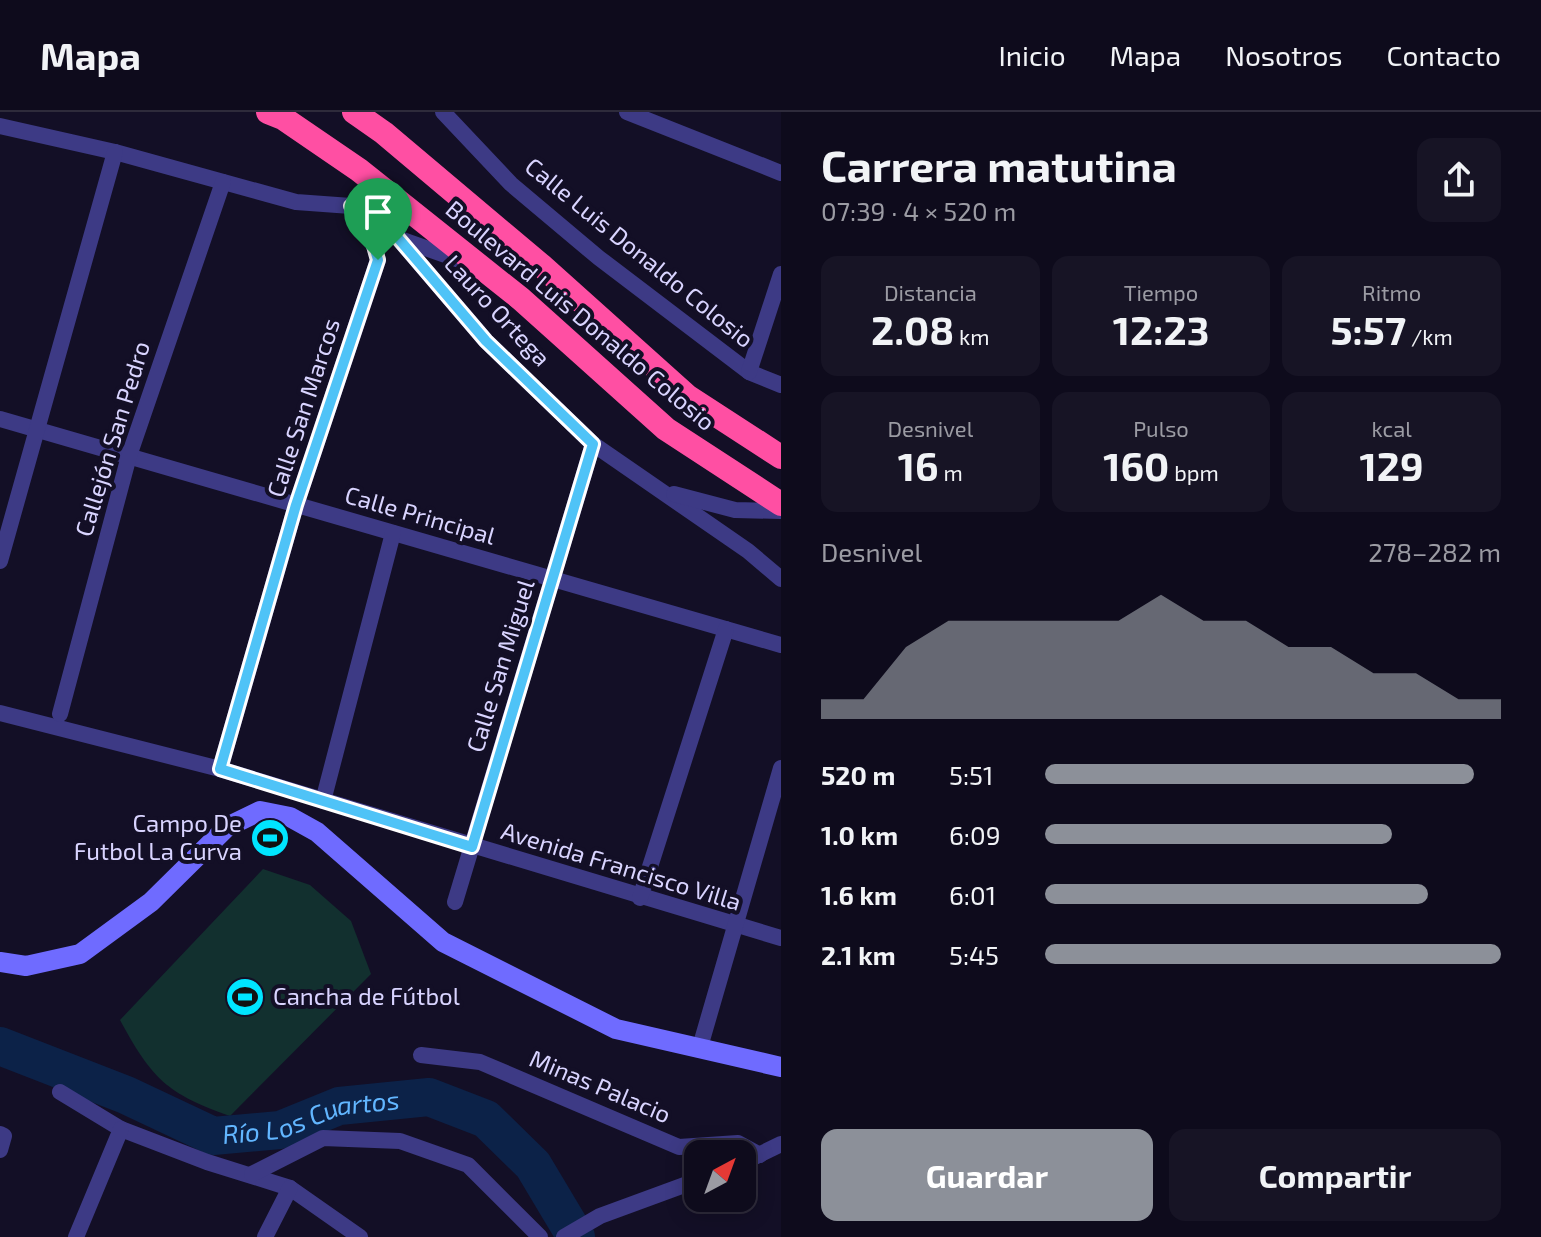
<!DOCTYPE html>
<html lang="es">
<meta charset="utf-8">
<style>
:root{--surface:#0e0b1c;--page:#171425;--text:#f1f3f6;--muted:#9b9ba3;--line:#2e2b3b;--accent:#8c9099}
body{margin:0;font-family:"Exo 2",sans-serif;background:var(--page);color:var(--text);height:100vh;display:flex;flex-direction:column;font-size:30px;white-space:nowrap}
*{box-sizing:border-box;margin:0}
p{font-size:26px;color:var(--muted)}
.icon{flex:none;width:44px;height:44px;fill:none;stroke:currentColor;stroke-width:2;stroke-linecap:round;stroke-linejoin:round}
.map{position:relative;flex:1;overflow:hidden}
.panel{display:flex;flex-direction:column;background:var(--surface);width:760px}
.panel>*{flex:none}
.needle{width:52px;rotate:41deg}
.buttons{position:absolute;left:684px;top:1028px;display:grid;gap:16px}
.buttons a{display:grid;place-items:center;width:72px;height:72px;border-radius:16px;background:var(--surface);box-shadow:0 4px 20px #0003,0 0 0 2px var(--line);font-size:40px}
.pin{position:absolute;display:grid;place-items:center;width:68px;height:68px;color:#fff;margin:-82px -34px;border-radius:50% 50% 50% 0;rotate:-45deg;box-shadow:0 0 8px #0007}
.pin .icon{rotate:45deg}
.round{display:grid;place-items:center;flex:none;width:84px;height:84px;border-radius:16px;background:var(--page)}
.head{display:flex;align-items:center;justify-content:space-between;height:136px;padding:0 40px}
h1{font-size:44px;font-weight:700;line-height:60px}
.figures{display:grid;grid-template-columns:repeat(3,1fr);gap:12px;height:136px;padding:8px 40px}
.figures div{display:grid;align-content:center;border-radius:16px;background:var(--page);text-align:center}
.figures b{font-size:40px;font-weight:700}
.figures small{font-size:22px;font-weight:400}
.figures p{font-size:22px}
.chart{height:224px;padding:16px 40px}
.chart p{display:flex;justify-content:space-between}
.chart svg{width:100%;height:144px;margin-top:8px;fill:var(--accent);opacity:.7}
.button{display:flex;gap:16px;margin-top:auto;padding:16px 40px}
.button a{flex:1;height:92px;border-radius:16px;background:var(--accent);color:#fff;font-size:32px;font-weight:700;line-height:92px;text-align:center}
.button a+a{background:var(--page);color:var(--text)}
ul{padding:0 40px;list-style:none;font-size:26px}
li{display:grid;grid-template-columns:128px 96px 1fr;align-items:center;height:60px}
li i{height:20px;border-radius:10px;background:var(--accent)}
header{display:flex;align-items:center;gap:48px;box-sizing:border-box;height:112px;padding:0 40px;background:var(--surface);border-bottom:2px solid var(--line)}
header strong{font-size:38px}
nav{display:flex;gap:44px;margin-inline-start:auto;font-size:28px}
main{display:flex;flex:1;min-height:0}
.map>svg:first-child{display:block}
</style>
<header>
<strong>Mapa</strong>
<nav><a>Inicio</a><a>Mapa</a><a>Nosotros</a><a>Contacto</a></nav>
</header>
<main>
<div class="map">
<svg width="781" height="1125" viewBox="0 0 781 1125">
<rect width="100%" height="100%" fill="#130f26"/>
<!-- green -->
<path fill="#12302f" d="M 263,757 L 310,773 L 351,809 L 371,862 L 230,1004 C 167,982 152,967 120,908 Z"/>
<g fill="none" stroke-linecap="round" stroke-linejoin="round">
<!-- river -->
<path stroke="#0c2248" stroke-width="38" id="s1" d="M 0,934 L 126,983 L 213,1024 L 280,1018 L 339,994 L 429,985 L 486,1007 L 533,1053 L 576,1125"/>
<!-- street -->
<g stroke="#3d3a85" stroke-width="16">
<polyline points="443,0 511,72 599,146 749,260 781,273"/>
<polyline points="627,0 781,61"/>
<polyline points="0,14 115,40 296,90 351,94 398,126 486,229 593,332 748,439 781,467"/>
<polyline points="400,127 465,150"/>
<polyline points="749,260 781,162"/>
<polyline points="0,307 781,533"/>
<polyline points="674,382 735,398 781,399"/>
<polyline points="0,449 115,40"/>
<polyline points="0,601 220,657 781,826"/>
<polyline points="60,602 129,344 223,70"/>
<polyline points="220,657 296,393 378,148 371,123 358,104"/>
<polyline points="323,689 393,421"/>
<polyline points="640,786 726,517"/>
<polyline points="455,790 593,332"/>
<polyline points="700,935 781,656"/>
<polyline points="421,943 480,950 679,1035 738,1031 760,1043"/>
<polyline points="60,980 121,1017 207,1050 290,1076 360,1125"/>
<polyline points="0,1022 4,1024 0,1038"/>
<polyline points="742,1051 781,1032"/>
<polyline points="252,1062 323,1026 400,1029 468,1053 540,1125"/>
<polyline points="76,1125 121,1017"/>
<polyline points="265,1125 290,1076"/>
<polyline points="564,1125 600,1104 698,1068"/>
</g>
<!-- secondary -->
<polyline stroke="#6f6bff" stroke-width="20" points="0,850 26,854 80,842 151,790 227,715 260,699 290,705 317,720 443,830 616,917 781,955"/>
<!-- highway -->
<g stroke="#ff4fa3" stroke-width="24">
<polyline points="268,0 283,6 359,58 521,187 666,317 781,392"/>
<polyline points="354,0 384,21 542,154 687,284 781,345"/>
</g>
</g>
<g fill="none" stroke-linecap="round" stroke-linejoin="round">
<!-- route casing -->
<g stroke="#fff" stroke-width="16">
<polygon id="route" points="351,94 398,126 486,229 593,332 472,735 220,657 296,393 378,148 371,123"/>
</g>
<!-- route -->
<use href="#route" stroke="#4fc3f7" stroke-width="10"/>
</g>
<!-- icons -->
<defs>
<g id="stadium-disc" transform="scale(2)"><circle r="9.5" fill="#00e5ff" stroke="#130f26"/><path d="M0-5a6.5 5 0 1 0 0 10a6.5 5 0 1 0 0-10ZM-3.5-1.8h7v3.6h-7Z" fill="#111"/></g>
</defs>
<g fill-rule="evenodd">
<use href="#stadium-disc" x="270" y="726"/>
<use href="#stadium-disc" x="245" y="885"/>
</g>
<g text-anchor="middle" stroke-width="8" stroke-linejoin="round" paint-order="stroke">
<!-- street labels -->
<g font-size="24" fill="#d9d4ff" stroke="#130f26">
<text transform="translate(639 141) rotate(39)" y="8">Calle Luis Donaldo Colosio</text>
<text transform="translate(497 199) rotate(47)" y="8">Lauro Ortega</text>
<text transform="translate(580 204) rotate(40)" y="8">Boulevard Luis Donaldo Colosio</text>
<text transform="translate(304 296) rotate(-72)" y="8">Calle San Marcos</text>
<text transform="translate(113 327) rotate(-73)" y="8">Callejón San Pedro</text>
<text transform="translate(420 404) rotate(16)" y="8">Calle Principal</text>
<text transform="translate(501 554) rotate(-73)" y="8">Calle San Miguel</text>
<text transform="translate(621 755) rotate(17)" y="8">Avenida Francisco Villa</text>
<text transform="translate(600 975) rotate(23)" y="8">Minas Palacio</text>
</g>
<!-- poi labels -->
<g font-size="24" fill="#d9d4ff" stroke="#130f26" text-anchor="end">
<text x="242" y="720">Campo De<tspan x="242" dy="28">Futbol La Curva</tspan></text>
<text x="273" y="893" text-anchor="start">Cancha de Fútbol</text>
</g>
<!-- water labels -->
<g font-size="26" font-style="italic" fill="#62b6ff" stroke="#130f26">
<text dy="9" stroke="none"><textPath href="#s1" startOffset="332">Río Los Cuartos</textPath></text>
</g>
</g>
</svg>
<div class="buttons">
<a><svg class="needle" viewBox="-14 -14 28 28"><path d="M0-13l5 13h-10z" fill="#e53935"/><path d="M0 13l5-13h-10z" fill="#9b9ba3"/></svg></a>
</div>
<div class="pin" style="left:378px;top:148px;background:#1e9e55"><svg class="icon" aria-label="arrive" viewBox="0 0 24 24"><path d="M6 21V4h12l-3 4 3 4H6"/></svg></div>
</div>
<section class="panel">
<div class="head"><div><h1>Carrera matutina</h1><p>07:39 · 4 × 520 m</p></div><a class="round"><svg class="icon" aria-label="share" viewBox="0 0 24 24"><path d="M12 15V3M7 8l5-5 5 5M5 13v7h14v-7"/></svg></a></div>
<div class="figures">
<div><p>Distancia</p><b>2.08<small> km</small></b></div>
<div><p>Tiempo</p><b>12:23</b></div>
<div><p>Ritmo</p><b>5:57<small> /km</small></b></div>
</div>
<div class="figures">
<div><p>Desnivel</p><b>16<small> m</small></b></div>
<div><p>Pulso</p><b>160<small> bpm</small></b></div>
<div><p>kcal</p><b>129</b></div>
</div>
<div class="chart"><p><span>Desnivel</span>278–282 m</p>
<svg viewBox="0 0 160 44" preserveAspectRatio="none"><path d="M0 44V38L10 38L20 22L30 14L40 14L50 14L60 14L70 14L80 6L90 14L100 14L110 22L120 22L130 30L140 30L150 38L160 38V44z"/></svg>
</div>
<ul>
<li><b>520 m</b>5:51<i style="width:94%"></i></li>
<li><b>1.0 km</b>6:09<i style="width:76%"></i></li>
<li><b>1.6 km</b>6:01<i style="width:84%"></i></li>
<li><b>2.1 km</b>5:45<i style="width:100%"></i></li>
</ul>
<div class="button"><a>Guardar</a><a>Compartir</a></div>
</section>
</main>
